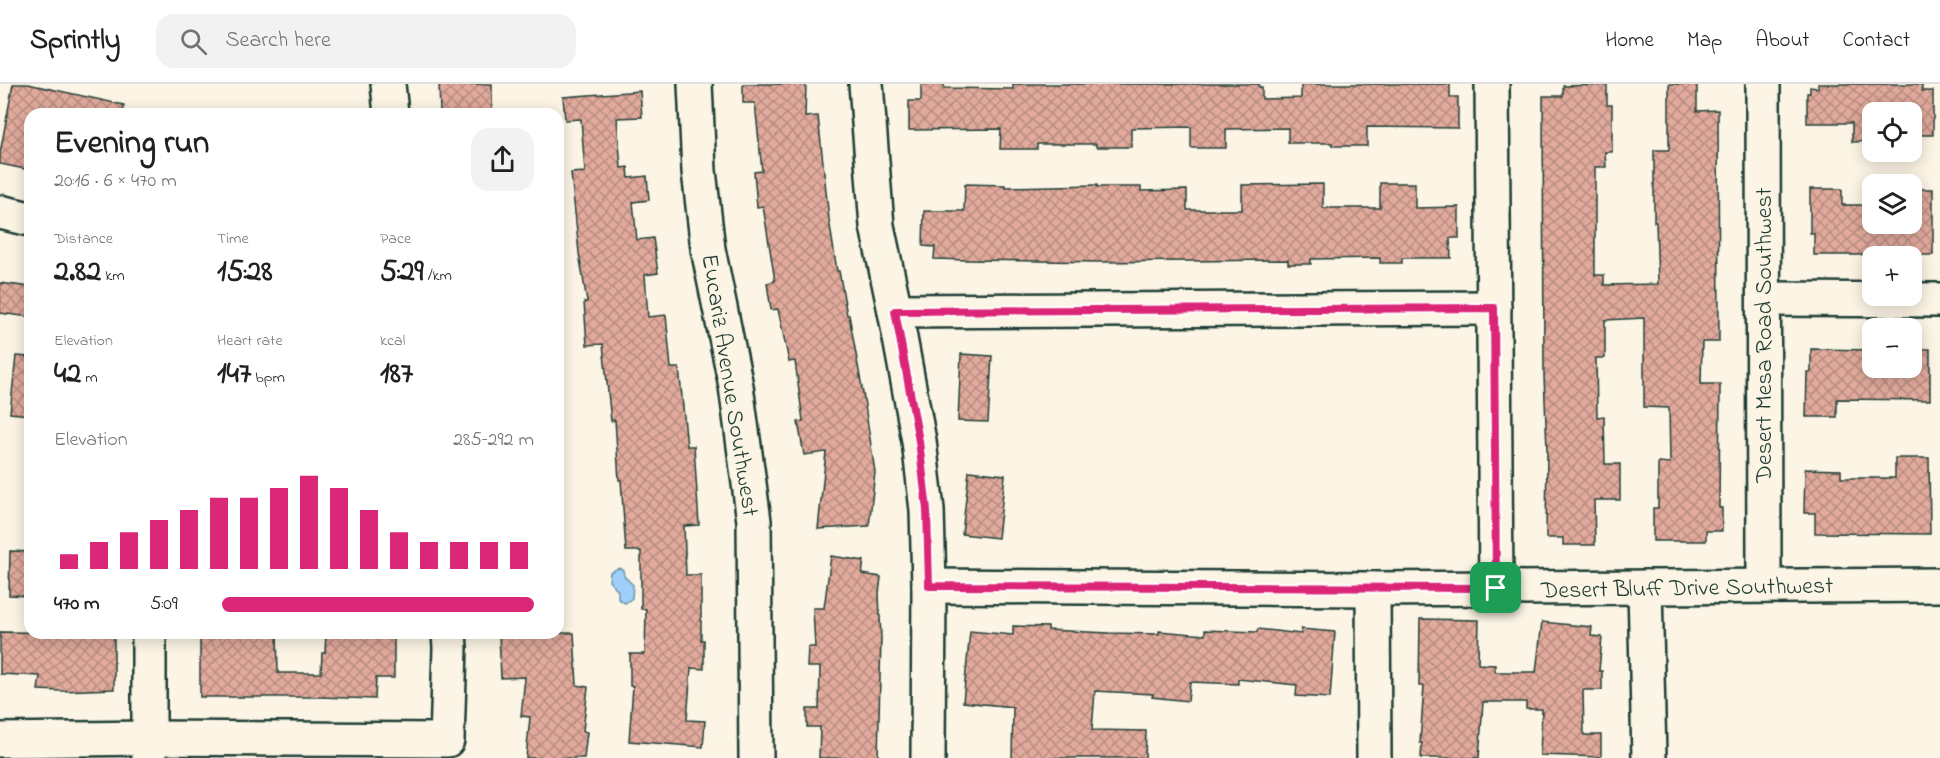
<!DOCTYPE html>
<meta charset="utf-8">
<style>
:root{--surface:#fff;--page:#f2f2f2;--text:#202124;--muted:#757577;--line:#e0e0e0;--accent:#db2777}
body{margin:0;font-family:"Indie Flower",sans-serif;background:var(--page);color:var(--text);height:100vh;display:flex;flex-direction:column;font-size:22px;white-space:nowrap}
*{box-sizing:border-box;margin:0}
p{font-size:20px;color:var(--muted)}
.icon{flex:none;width:33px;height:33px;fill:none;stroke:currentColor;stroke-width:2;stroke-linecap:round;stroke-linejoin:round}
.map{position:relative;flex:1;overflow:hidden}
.sheet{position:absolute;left:24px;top:24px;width:540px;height:531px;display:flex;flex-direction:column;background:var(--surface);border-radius:18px;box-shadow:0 3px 15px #0003}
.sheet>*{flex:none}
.buttons{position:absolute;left:1862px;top:18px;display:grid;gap:12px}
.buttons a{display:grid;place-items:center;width:60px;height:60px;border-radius:12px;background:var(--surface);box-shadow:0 3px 15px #0003;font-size:30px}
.pin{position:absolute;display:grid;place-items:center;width:51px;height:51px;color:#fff;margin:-26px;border-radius:12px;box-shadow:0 3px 9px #0006}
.round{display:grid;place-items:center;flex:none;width:63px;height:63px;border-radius:18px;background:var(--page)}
.head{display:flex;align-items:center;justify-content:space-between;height:102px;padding:0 30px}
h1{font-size:33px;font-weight:700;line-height:45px}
.metrics{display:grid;grid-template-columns:repeat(3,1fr);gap:9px;height:102px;padding:6px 30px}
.metrics div{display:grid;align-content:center}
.metrics b{font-size:30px;font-weight:700}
.metrics small{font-size:16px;font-weight:400}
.metrics p{font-size:16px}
.chart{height:168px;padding:12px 30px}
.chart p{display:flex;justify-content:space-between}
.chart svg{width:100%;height:108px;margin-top:6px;stroke:var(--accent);stroke-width:6}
ul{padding:0 30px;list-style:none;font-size:20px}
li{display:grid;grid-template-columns:96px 72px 1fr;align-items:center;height:45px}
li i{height:15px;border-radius:8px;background:var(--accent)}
header{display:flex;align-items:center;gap:36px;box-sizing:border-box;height:84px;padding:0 30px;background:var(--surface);border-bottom:2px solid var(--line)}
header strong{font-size:28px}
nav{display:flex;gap:33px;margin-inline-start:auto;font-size:21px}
.search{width:420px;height:54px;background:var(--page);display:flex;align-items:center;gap:15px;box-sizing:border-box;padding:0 21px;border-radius:18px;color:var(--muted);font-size:22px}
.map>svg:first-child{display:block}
</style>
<header>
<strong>Sprintly</strong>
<div class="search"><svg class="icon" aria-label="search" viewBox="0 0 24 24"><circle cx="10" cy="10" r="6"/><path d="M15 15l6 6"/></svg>Search here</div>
<nav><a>Home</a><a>Map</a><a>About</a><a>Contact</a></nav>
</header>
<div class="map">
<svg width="1940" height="674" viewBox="0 0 1940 674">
<defs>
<pattern id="building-cross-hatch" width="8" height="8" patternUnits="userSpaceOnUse" patternTransform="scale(1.5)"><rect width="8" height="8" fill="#e2aa9c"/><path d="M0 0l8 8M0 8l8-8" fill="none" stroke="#b78c80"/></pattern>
</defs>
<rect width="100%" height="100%" fill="#fcf5e5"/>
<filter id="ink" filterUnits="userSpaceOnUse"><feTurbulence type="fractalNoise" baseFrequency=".0167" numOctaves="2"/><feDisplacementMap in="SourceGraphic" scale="12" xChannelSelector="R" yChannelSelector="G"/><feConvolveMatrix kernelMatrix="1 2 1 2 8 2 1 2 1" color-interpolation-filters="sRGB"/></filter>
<g filter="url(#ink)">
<!-- water -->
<polygon fill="#9fcffb" stroke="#6c95ab" stroke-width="1.5" points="619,484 623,486 624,492 633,501 632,514 625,519 618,515 618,507 609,497 610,488"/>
<!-- building -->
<g fill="url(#building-cross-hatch)" stroke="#1f3d34" stroke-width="1.5">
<polygon points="13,0 28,0 124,21 123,30 30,30 30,86 0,80 0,69"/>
<polygon points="439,0 492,0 492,28 440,29"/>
<polygon points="743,0 806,0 805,33 818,32 829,135 837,187 839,187 847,231 849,231 864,315 875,388 869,442 818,445 826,368 804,371 798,338 803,337 795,277 789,278 778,225 771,226 767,199 775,197 763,122 757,123 754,88 762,87 755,19 743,19"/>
<polygon points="921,0 944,0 944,4 1013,5 1013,0 1259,0 1259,3 1262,3 1262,15 1301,14 1301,0 1450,0 1450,13 1458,13 1458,44 1367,43 1367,62 1332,62 1332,59 1288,59 1288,44 1226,45 1226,64 1191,64 1191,43 1131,44 1131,63 1096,63 1096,60 1037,60 1037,65 1000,65 1001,45 909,46 909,17 921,17"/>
<polygon points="1669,0 1697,0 1697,27 1718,26 1719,258 1702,258 1701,300 1720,300 1719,424 1722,424 1722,447 1706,447 1706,457 1653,457 1653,424 1658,424 1658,378 1670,379 1669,324 1644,323 1644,234 1605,236 1605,274 1596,274 1597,333 1604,332 1605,380 1620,380 1620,416 1594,416 1595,461 1563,461 1563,454 1546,454 1547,365 1544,292 1543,12 1563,12 1563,2 1607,1 1607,21 1612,21 1612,68 1605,68 1606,83 1595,83 1595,191 1604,191 1604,201 1658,200 1656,138 1654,138 1654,66 1669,66"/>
<polygon points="1818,0 1922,0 1922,7 1933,7 1933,51 1911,51 1911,28 1872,28 1872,57 1852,58 1852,39 1807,39 1807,9 1810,9 1810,3 1818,4"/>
<polygon points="640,7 642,33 617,34 621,84 628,83 629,94 647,92 649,116 633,118 637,156 653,154 658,189 645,191 648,233 666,231 671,284 679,284 687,362 694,362 699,441 684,442 686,491 701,491 701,556 704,556 704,585 691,584 687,636 705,637 703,663 629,657 633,602 630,602 630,570 645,570 646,525 641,525 641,467 626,467 621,396 619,396 615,336 611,337 603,260 587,261 584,218 587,218 579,169 571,89 585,88 581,35 565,36 563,13"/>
<polygon points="1380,99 1415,99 1415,124 1459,123 1459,154 1450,154 1451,174 1402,174 1402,179 1380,179 1380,174 1311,175 1311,180 1288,180 1288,176 1100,178 968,176 934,175 935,163 923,162 924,127 964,127 965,100 1005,101 1005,103 1097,101 1097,103 1141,103 1141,107 1187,106 1187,126 1242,126 1242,101 1323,100 1323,124 1380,124"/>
<polygon points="1810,105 1842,105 1842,121 1872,121 1872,140 1911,140 1911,105 1933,105 1933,171 1814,171 1814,149 1810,149"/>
<polygon points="0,199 30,203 30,233 0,229"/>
<polygon points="1811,265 1872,266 1872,284 1911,284 1911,265 1930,265 1930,316 1837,315 1837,333 1806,333 1807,288 1811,288"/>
<polygon points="961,270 992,272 988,338 958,337"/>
<polygon points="16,272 30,273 30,331 10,329"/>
<polygon points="1895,374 1929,374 1930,450 1815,449 1815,429 1804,429 1805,385 1841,386 1841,394 1895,394"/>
<polygon points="969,387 1005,391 998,454 962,450"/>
<polygon points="10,467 30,468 30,512 9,511"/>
<polygon points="831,472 864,477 862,490 881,493 879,510 881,554 878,674 819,674 820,643 807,643 807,625 819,625 820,583 807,583 808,563 815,563 813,524 824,524"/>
<polygon points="1420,535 1479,536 1478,580 1495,581 1495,588 1536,588 1542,538 1592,543 1591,552 1602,553 1599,587 1602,587 1602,606 1583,606 1584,651 1601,651 1601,673 1540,671 1542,625 1526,625 1526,618 1483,618 1479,674 1421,674 1422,659 1420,659 1424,602 1419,602"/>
<polygon points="1013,542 1048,543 1048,546 1109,549 1159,550 1159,547 1205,551 1205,546 1257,548 1258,545 1301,550 1301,545 1335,548 1330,614 1296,612 1297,601 1238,595 1238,600 1190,598 1188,617 1152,613 1153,610 1095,607 1092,646 1146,647 1145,674 1012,674 1013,623 963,618 970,547 1013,551"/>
<polygon points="0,548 114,549 114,605 61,607 38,606 40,592 0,590"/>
<polygon points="200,549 277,549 278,589 321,589 322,569 325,569 326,549 394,549 394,594 376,594 375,615 320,613 200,613"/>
<polygon points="525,549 574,549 577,601 588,603 583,647 587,648 584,674 526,674 530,633 521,632 525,593 501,594 499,550"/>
</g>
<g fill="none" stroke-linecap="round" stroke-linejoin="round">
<!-- minor casing -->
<g stroke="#1f3d34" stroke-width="38">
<g id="minor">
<polyline points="388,0 391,30"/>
<polyline points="695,0 699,87 708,165 736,302 754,437 756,674"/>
<polyline points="866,0 877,142 895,227 919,357 927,426 929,502 928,674"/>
<polyline points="1492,0 1496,505"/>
<polyline points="1763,0 1764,502"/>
<polyline points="0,128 30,135"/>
<polyline points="1764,215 1940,216"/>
<polyline points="895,227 1494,224"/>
<polyline points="929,502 1373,505 1940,501"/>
<polyline points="1645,503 1649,674"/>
<polyline points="1373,505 1374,674"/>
<polyline points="149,549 149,674"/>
<polyline points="0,656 149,654 447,656 450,564 449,549"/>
</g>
</g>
<!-- minor -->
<use href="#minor" stroke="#fcf5e5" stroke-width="33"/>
</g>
</g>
<g fill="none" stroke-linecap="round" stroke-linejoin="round" filter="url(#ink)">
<!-- route casing -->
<g stroke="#fff" stroke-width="12">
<polygon id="route" points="1494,224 1496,504 929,502 927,426 919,357 895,227"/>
</g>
<!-- route -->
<use href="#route" stroke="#db2777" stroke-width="8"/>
</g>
<g text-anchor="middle" stroke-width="6" stroke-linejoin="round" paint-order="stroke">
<!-- street labels -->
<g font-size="24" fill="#1f3d34" stroke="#fcf5e5">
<text transform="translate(1763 251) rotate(-90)" y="8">Desert Mesa Road Southwest</text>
<text transform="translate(731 301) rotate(81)" y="8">Eucariz Avenue Southwest</text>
<text transform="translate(1687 503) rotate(-1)" y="8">Desert Bluff Drive Southwest</text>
</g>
</g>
</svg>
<div class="buttons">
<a><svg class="icon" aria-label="locate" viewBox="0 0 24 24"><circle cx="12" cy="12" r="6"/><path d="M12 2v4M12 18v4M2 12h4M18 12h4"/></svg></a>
<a><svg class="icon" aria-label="layers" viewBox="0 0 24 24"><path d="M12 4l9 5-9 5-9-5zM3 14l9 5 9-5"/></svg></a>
<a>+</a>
<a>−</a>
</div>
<div class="pin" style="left:1496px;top:504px;background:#1e9e55"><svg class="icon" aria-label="arrive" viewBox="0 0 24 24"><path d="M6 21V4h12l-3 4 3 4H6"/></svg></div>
<section class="sheet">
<div class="head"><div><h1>Evening run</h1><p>20:16 · 6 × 470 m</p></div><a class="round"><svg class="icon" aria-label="share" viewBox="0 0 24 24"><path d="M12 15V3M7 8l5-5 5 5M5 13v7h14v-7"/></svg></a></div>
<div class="metrics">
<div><p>Distance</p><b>2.82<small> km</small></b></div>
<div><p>Time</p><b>15:28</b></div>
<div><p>Pace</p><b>5:29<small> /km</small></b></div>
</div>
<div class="metrics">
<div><p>Elevation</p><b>42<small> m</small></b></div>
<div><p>Heart rate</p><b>147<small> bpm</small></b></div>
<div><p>kcal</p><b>187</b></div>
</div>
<div class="chart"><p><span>Elevation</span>285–292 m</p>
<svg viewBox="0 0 160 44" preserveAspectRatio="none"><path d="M5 44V38M15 44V33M25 44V29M35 44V24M45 44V20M55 44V15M65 44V15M75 44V11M85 44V6M95 44V11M105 44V20M115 44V29M125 44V33M135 44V33M145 44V33M155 44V33"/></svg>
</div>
<ul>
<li><b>470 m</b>5:09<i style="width:100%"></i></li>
</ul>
</section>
</div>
